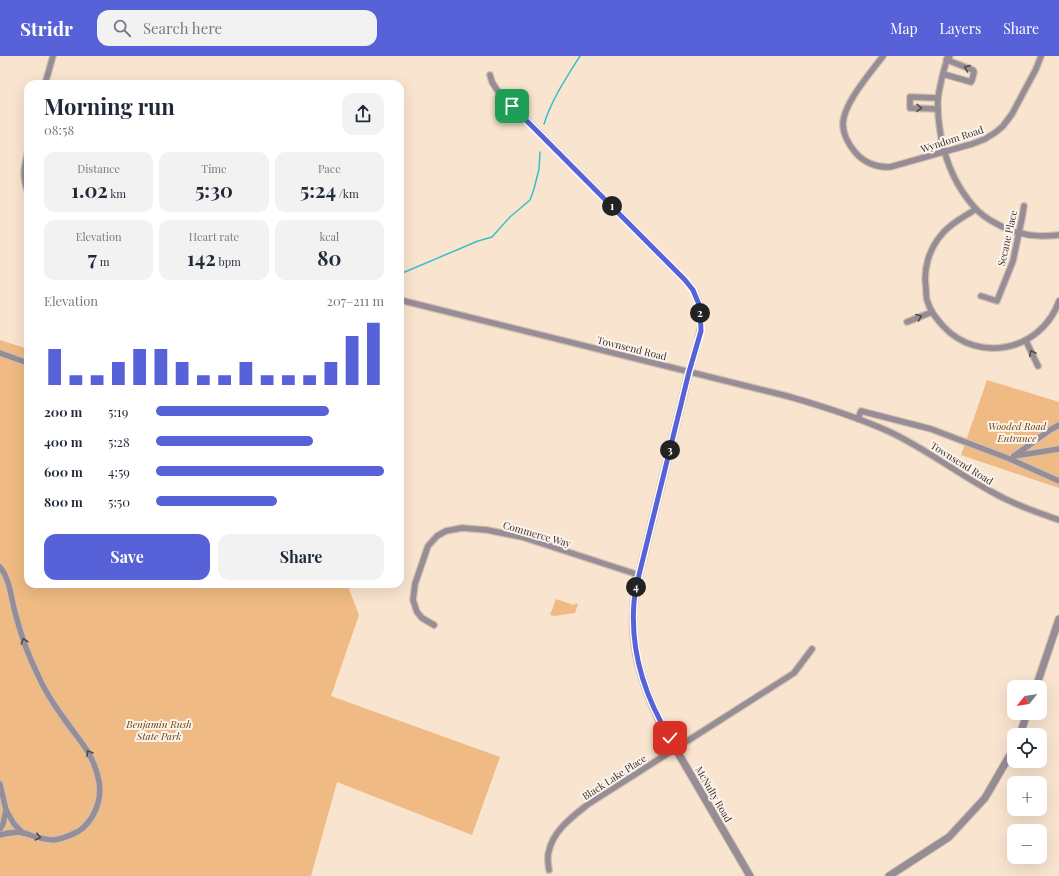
<!DOCTYPE html>
<meta charset="utf-8">
<style>
:root{--surface:#fff;--page:#f2f2f3;--text:#1f2937;--muted:#747a83;--accent:#5762d9}
body{margin:0;font-family:"Playfair Display",serif;background:var(--page);color:var(--text);height:100vh;display:flex;flex-direction:column;font-size:15px;white-space:nowrap}
*{box-sizing:border-box;margin:0}
p{font-size:13px;color:var(--muted)}
.icon{flex:none;width:22px;height:22px;fill:none;stroke:currentColor;stroke-width:2;stroke-linecap:round;stroke-linejoin:round}
.map{position:relative;flex:1;overflow:hidden}
.sheet{position:absolute;left:24px;top:24px;width:380px;height:508px;display:flex;flex-direction:column;background:var(--surface);border-radius:12px;box-shadow:0 4px 16px #0002}
.sheet>*{flex:none}
.needle{width:26px;rotate:240deg}
.buttons{position:absolute;left:1007px;top:624px;display:grid;gap:8px}
.buttons a{display:grid;place-items:center;width:40px;height:40px;border-radius:8px;background:var(--surface);box-shadow:0 4px 16px #0002;font-size:20px}
.pin{position:absolute;display:grid;place-items:center;width:34px;height:34px;color:#fff;margin:-17px;border-radius:8px;box-shadow:0 2px 6px #0006}
.km{position:absolute;width:20px;height:20px;margin:-10px;border-radius:50%;background:#222;color:#fff;font-size:11px;line-height:20px;text-align:center}
.round{display:grid;place-items:center;flex:none;width:42px;height:42px;border-radius:12px;background:var(--page)}
.headline{display:flex;align-items:center;justify-content:space-between;height:68px;padding:0 20px}
h1{font-size:22px;font-weight:700;line-height:30px}
.stats{display:grid;grid-template-columns:repeat(3,1fr);gap:6px;height:68px;padding:4px 20px}
.stats div{display:grid;align-content:center;border-radius:10px;background:var(--page);text-align:center}
.stats b{font-size:20px;font-weight:700}
.stats small{font-size:11px;font-weight:400}
.stats p{font-size:11px}
.chart{height:112px;padding:8px 20px}
.chart p{display:flex;justify-content:space-between}
.chart svg{width:100%;height:72px;margin-top:4px;stroke:var(--accent);stroke-width:6}
.action{display:flex;gap:8px;margin-top:auto;padding:8px 20px}
.action a{flex:1;height:46px;border-radius:12px;background:var(--accent);color:#fff;font-size:16px;font-weight:700;line-height:46px;text-align:center}
.action a+a{background:var(--page);color:var(--text)}
ul{padding:0 20px;list-style:none;font-size:13px}
li{display:grid;grid-template-columns:64px 48px 1fr;align-items:center;height:30px}
li i{height:10px;border-radius:5px;background:var(--accent)}
header{display:flex;align-items:center;gap:24px;box-sizing:border-box;height:56px;padding:0 20px;background:var(--accent);color:#fff}
header strong{font-size:19px}
nav{display:flex;gap:22px;margin-inline-start:auto;font-size:14px}
.search{width:280px;height:36px;background:var(--page);display:flex;align-items:center;gap:10px;box-sizing:border-box;padding:0 14px;border-radius:12px;color:var(--muted);font-size:15px}
.map>svg:first-child{display:block}
</style>
<header>
<strong>Stridr</strong>
<div class="search"><svg class="icon" aria-label="search" viewBox="0 0 24 24"><circle cx="10" cy="10" r="6"/><path d="M15 15l6 6"/></svg>Search here</div>
<nav><a>Map</a><a>Layers</a><a>Share</a></nav>
</header>
<div class="map">
<svg width="1059" height="820" viewBox="0 0 1059 820">
<rect width="100%" height="100%" fill="#f9e4cf"/>
<!-- green -->
<g fill="#efba83">
<polygon points="0,284 28,293 28,528 347,528 359,559 331,640 500,701 472,779 337,726 311,820 0,820"/>
<polygon points="987,324 1059,346 1059,432 961,399"/>
<polygon points="556,543 574,549 576,547 578,548 575,557 554,560 550,559"/>
</g>
<g fill="none" stroke-linecap="round" stroke-linejoin="round">
<!-- stream -->
<g stroke="#38bfcd" stroke-width="1.5">
<path d="M 544,68 C 552,43 566,22 580,0"/>
<polyline points="400,218 478,185 492,181 510,161 530,144 534,133 539,113 540,96"/>
</g>
<!-- minor casing -->
<g stroke="#d2c0ae" stroke-width="8">
<g id="minor">
<path d="M 883,0 C 871,16 843,48 843,68 C 843,78 849,89 855,96 C 863,106 877,112 890,111 L 972,88 L 985,83 L 996,76 L 1003,70 L 1012,58 L 1036,13 L 1041,0"/>
<path d="M 943,18 L 971,26 L 972,24 L 974,16 L 973,14 L 947,4 C 943,16 940,29 938,42 C 937,55 939,69 941,81 C 946,107 958,133 975,152 C 985,163 1006,174 1020,177 C 1033,181 1046,180 1059,179"/>
<path d="M 490,19 L 492,26 L 497,34 L 685,224 C 687,227 691,230 693,234 C 709,260 697,289 689,316"/>
<polyline points="45,28 53,0"/>
<polyline points="938,53 910,52 910,41 938,42"/>
<path d="M 28,95 C 24,112 22,120 28,137"/>
<path d="M 976,153 C 964,161 951,167 942,178 C 929,193 923,213 926,232 C 926,236 926,241 927,244 C 930,255 936,262 943,270 C 979,309 1042,294 1059,245"/>
<polyline points="981,240 997,245 1013,205 1022,162 1024,150"/>
<path d="M 400,244 L 787,340 C 822,350 857,361 890,376 C 926,393 957,417 992,436 C 1013,448 1036,456 1059,464"/>
<polyline points="907,266 932,256"/>
<polyline points="1026,285 1038,310"/>
<polyline points="0,297 28,307"/>
<polyline points="858,363 861,355 931,373 1010,403 1059,425"/>
<polyline points="1014,400 1050,374 1059,369"/>
<polyline points="1014,400 1059,393"/>
<path d="M 0,511 C 11,525 11,544 16,560 C 21,579 28,599 37,617 C 44,634 54,649 65,664 C 79,684 92,696 98,721 C 103,739 97,758 84,771 C 78,777 62,783 53,784 C 48,784 41,782 36,781 C 32,780 28,778 24,777 C 16,775 8,777 0,779"/>
<polyline points="434,569 422,562 417,556 413,544 415,528 428,490 437,480 446,475 462,472 487,474 522,481 639,519"/>
<polyline points="0,728 6,754 14,768 23,777"/>
<polyline points="0,773 3,768 6,754"/>
<path d="M 549,814 C 548,808 547,800 549,795 C 553,775 572,761 587,749 L 794,617 L 812,593"/>
</g>
</g>
<!-- tertiary casing -->
<g stroke="#d2c0ae" stroke-width="9">
<g id="tertiary">
<polyline points="947,4 949,0"/>
<path d="M 689,316 L 639,519 C 637,528 635,537 634,546 C 630,591 641,626 660,666 L 750,820"/>
<polyline points="1036,631 1059,563"/>
<polyline points="1020,679 1027,657"/>
<polyline points="889,820 949,781 985,742 1014,692"/>
</g>
</g>
<!-- minor -->
<use href="#minor" stroke="#968d96" stroke-width="5.5"/>
<!-- tertiary -->
<use href="#tertiary" stroke="#968d96" stroke-width="7"/>
</g>
<!-- one-way arrows -->
<defs><path id="oneway-chevron" d="M-2-3.5L2.5 0L-2 3.5" fill="none" stroke-width="1.6" stroke-linecap="round" stroke-linejoin="round"/></defs>
<g stroke="#544c49">
<use href="#oneway-chevron" transform="translate(967 12) rotate(-158)"/>
<use href="#oneway-chevron" transform="translate(919 52) rotate(2)"/>
<use href="#oneway-chevron" transform="translate(919 261) rotate(-22)"/>
<use href="#oneway-chevron" transform="translate(1032 297) rotate(-116)"/>
<use href="#oneway-chevron" transform="translate(24 585) rotate(-109)"/>
<use href="#oneway-chevron" transform="translate(89 697) rotate(-120)"/>
<use href="#oneway-chevron" transform="translate(38 781) rotate(13)"/>
</g>
<g fill="none" stroke-linecap="round" stroke-linejoin="round">
<!-- route casing -->
<g stroke="#fff" stroke-width="8">
<path id="route" d="M 512,50 L 685,224 L 693,234 L 700,251 L 701,275 L 689,316 L 639,519 C 637,528 635,537 634,546 C 630,595 645,641 670,682"/>
</g>
<!-- route -->
<use href="#route" stroke="#5762d9" stroke-width="5"/>
</g>
<g text-anchor="middle" stroke-width="4" stroke-linejoin="round" paint-order="stroke">
<!-- street labels -->
<g font-size="10" fill="#383028" stroke="#fcf4ec">
<text transform="translate(952 83) rotate(-18)" y="4">Wyndom Road</text>
<text transform="translate(1007 182) rotate(-77)" y="4">Secane Place</text>
<text transform="translate(632 292) rotate(14)" y="4">Townsend Road</text>
<text transform="translate(962 407) rotate(32)" y="4">Townsend Road</text>
<text transform="translate(537 478) rotate(16)" y="4">Commerce Way</text>
<text transform="translate(614 721) rotate(-33)" y="4">Black Lake Place</text>
<text transform="translate(714 738) rotate(60)" y="4">McNulty Road</text>
</g>
<!-- park labels -->
<g font-size="10" font-style="italic" fill="#683f07" stroke="#fcf4ec">
<text x="1017" y="374">Wooded Road<tspan x="1017" dy="12">Entrance</tspan></text>
<text x="159" y="672">Benjamin Rush<tspan x="159" dy="12">State Park</tspan></text>
</g>
</g>
</svg>
<div class="buttons">
<a><svg class="needle" viewBox="-14 -14 28 28"><path d="M0-13l5 13h-10z" fill="#e53935"/><path d="M0 13l5-13h-10z" fill="#747a83"/></svg></a>
<a><svg class="icon" aria-label="locate" viewBox="0 0 24 24"><circle cx="12" cy="12" r="6"/><path d="M12 2v4M12 18v4M2 12h4M18 12h4"/></svg></a>
<a>+</a>
<a>−</a>
</div>
<div class="pin" style="left:512px;top:50px;background:#1e9e55"><svg class="icon" aria-label="arrive" viewBox="0 0 24 24"><path d="M6 21V4h12l-3 4 3 4H6"/></svg></div>
<div class="pin" style="left:670px;top:682px;background:#d93025"><svg class="icon" aria-label="check" viewBox="0 0 24 24"><path d="M5 12l5 5 9-10"/></svg></div>
<b class="km" style="left:612px;top:150px">1</b>
<b class="km" style="left:700px;top:257px">2</b>
<b class="km" style="left:670px;top:394px">3</b>
<b class="km" style="left:636px;top:531px">4</b>
<section class="sheet">
<div class="headline"><div><h1>Morning run</h1><p>08:58</p></div><a class="round"><svg class="icon" aria-label="share" viewBox="0 0 24 24"><path d="M12 15V3M7 8l5-5 5 5M5 13v7h14v-7"/></svg></a></div>
<div class="stats">
<div><p>Distance</p><b>1.02<small> km</small></b></div>
<div><p>Time</p><b>5:30</b></div>
<div><p>Pace</p><b>5:24<small> /km</small></b></div>
</div>
<div class="stats">
<div><p>Elevation</p><b>7<small> m</small></b></div>
<div><p>Heart rate</p><b>142<small> bpm</small></b></div>
<div><p>kcal</p><b>80</b></div>
</div>
<div class="chart"><p><span>Elevation</span>207–211 m</p>
<svg viewBox="0 0 160 44" preserveAspectRatio="none"><path d="M5 44V22M15 44V38M25 44V38M35 44V30M45 44V22M55 44V22M65 44V30M75 44V38M85 44V38M95 44V30M105 44V38M115 44V38M125 44V38M135 44V30M145 44V14M155 44V6"/></svg>
</div>
<ul>
<li><b>200 m</b>5:19<i style="width:76%"></i></li>
<li><b>400 m</b>5:28<i style="width:69%"></i></li>
<li><b>600 m</b>4:59<i style="width:100%"></i></li>
<li><b>800 m</b>5:50<i style="width:53%"></i></li>
</ul>
<div class="action"><a>Save</a><a>Share</a></div>
</section>
</div>
